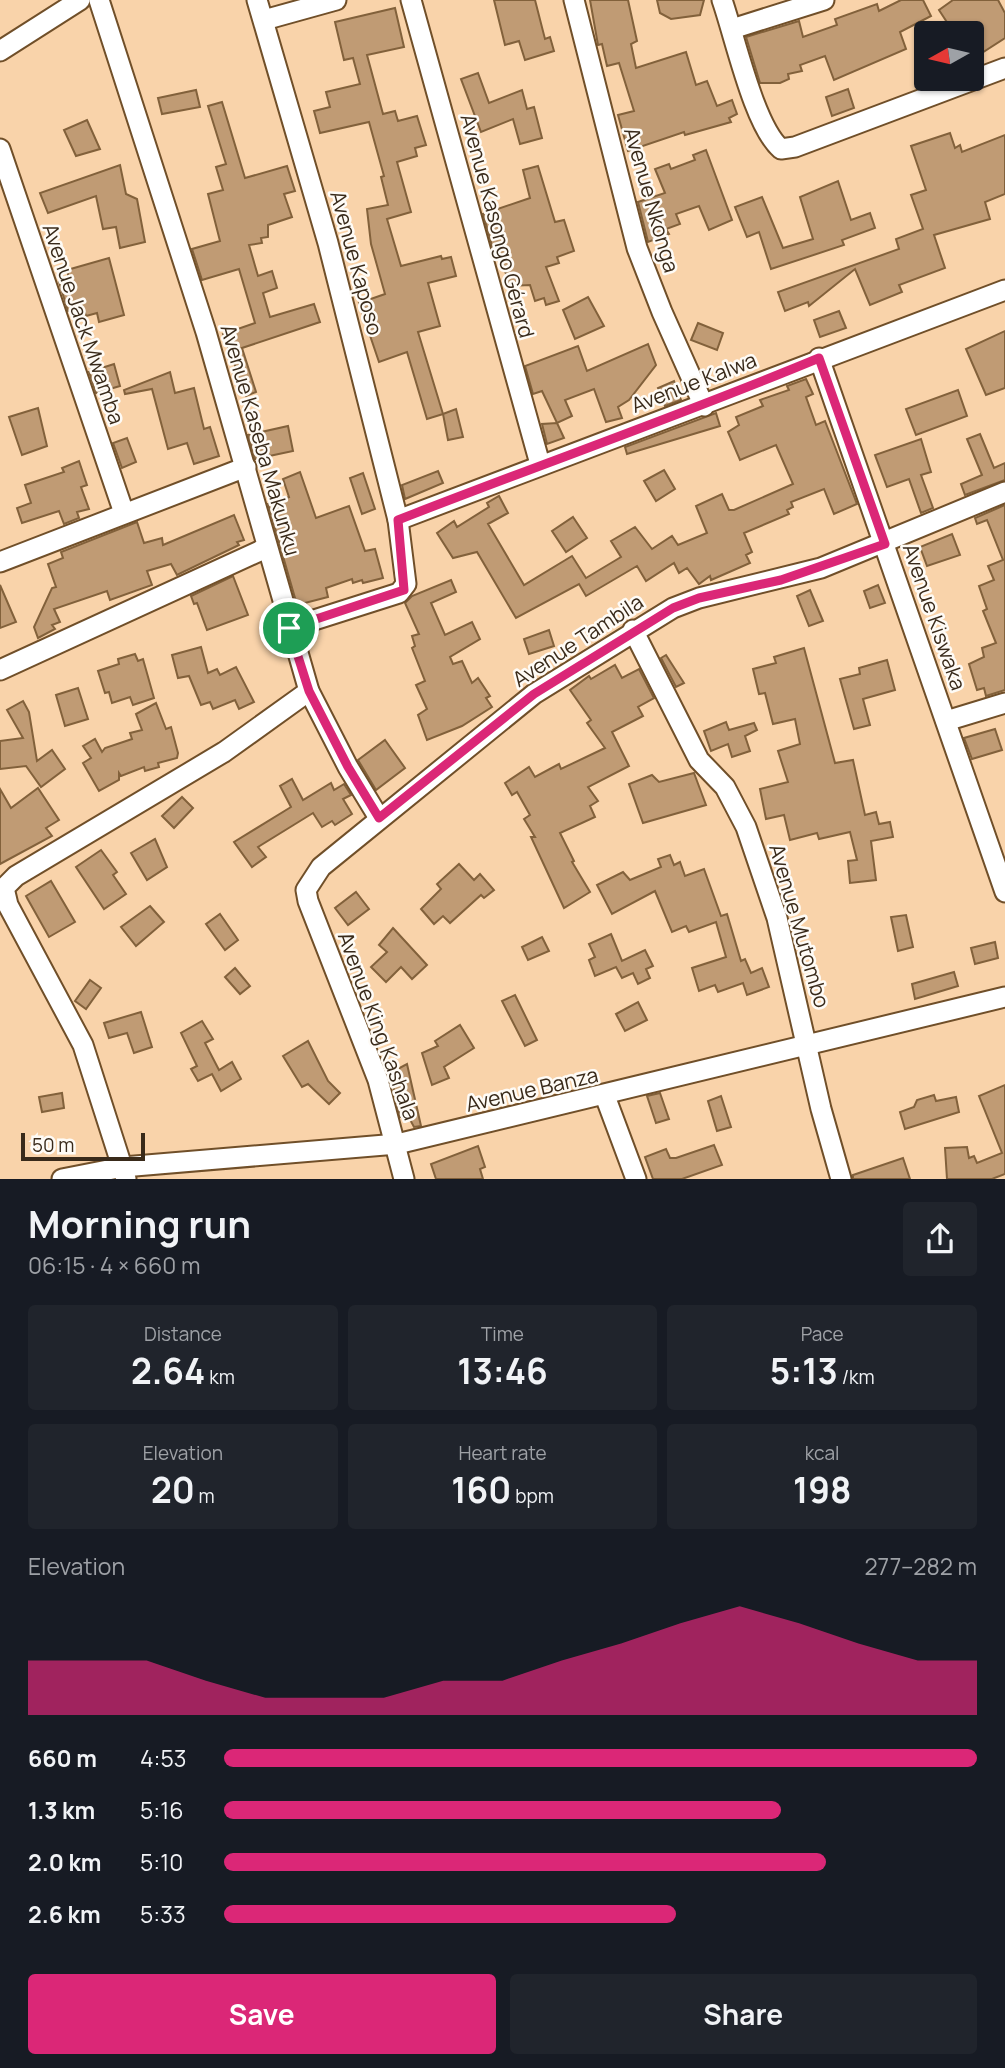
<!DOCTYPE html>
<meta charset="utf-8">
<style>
:root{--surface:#171b24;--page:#20242c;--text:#f1f3f6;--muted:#9ea1a6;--accent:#db2777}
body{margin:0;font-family:Manrope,sans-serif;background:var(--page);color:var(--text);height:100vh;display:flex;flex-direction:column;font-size:26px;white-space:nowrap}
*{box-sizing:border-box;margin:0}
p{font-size:23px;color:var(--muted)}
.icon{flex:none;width:38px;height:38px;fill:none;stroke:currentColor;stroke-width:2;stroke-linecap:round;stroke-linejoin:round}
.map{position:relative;height:1179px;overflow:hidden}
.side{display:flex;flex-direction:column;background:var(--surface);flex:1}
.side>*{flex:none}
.needle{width:46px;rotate:262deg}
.fabs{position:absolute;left:914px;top:21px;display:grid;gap:14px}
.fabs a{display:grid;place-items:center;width:70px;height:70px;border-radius:7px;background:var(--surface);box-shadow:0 2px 5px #0004;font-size:35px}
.scale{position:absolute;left:21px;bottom:18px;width:124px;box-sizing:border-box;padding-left:7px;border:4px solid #392a1a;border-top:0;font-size:19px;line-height:24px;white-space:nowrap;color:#392a1a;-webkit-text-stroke:5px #fefbf6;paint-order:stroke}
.pin{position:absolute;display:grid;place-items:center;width:60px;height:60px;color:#fff;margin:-30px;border:4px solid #fff;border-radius:50%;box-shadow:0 2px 7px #0007}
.round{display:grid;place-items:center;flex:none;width:74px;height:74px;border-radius:7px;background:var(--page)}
.head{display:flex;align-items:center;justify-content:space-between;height:119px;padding:0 28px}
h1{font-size:38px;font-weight:700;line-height:52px}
.stats{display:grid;grid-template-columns:repeat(3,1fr);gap:10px;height:119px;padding:7px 28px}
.stats div{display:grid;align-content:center;border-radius:7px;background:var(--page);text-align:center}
.stats b{font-size:35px;font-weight:700}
.stats small{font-size:19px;font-weight:400}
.stats p{font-size:19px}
.chart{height:196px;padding:14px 28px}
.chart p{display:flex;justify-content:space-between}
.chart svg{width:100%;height:126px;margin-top:7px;fill:var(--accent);opacity:.7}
.button{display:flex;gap:14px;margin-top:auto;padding:14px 28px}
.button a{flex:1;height:80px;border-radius:7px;background:var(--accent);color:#fff;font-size:28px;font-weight:700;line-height:80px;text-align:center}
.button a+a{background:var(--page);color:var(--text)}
ul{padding:0 28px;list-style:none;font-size:23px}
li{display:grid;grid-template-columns:112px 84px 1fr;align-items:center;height:52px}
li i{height:18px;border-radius:9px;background:var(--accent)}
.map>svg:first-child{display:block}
</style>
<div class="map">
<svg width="1005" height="1179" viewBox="0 0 1005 1179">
<rect width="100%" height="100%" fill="#f9d3aa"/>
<!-- building -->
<g fill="#c09b74" stroke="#82613b" stroke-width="2">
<polygon points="494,0 535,0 545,39 550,37 554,51 525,60 519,41 505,45"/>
<polygon points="590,0 628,0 637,41 631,44 636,68 686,52 696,85 707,81 717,106 732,100 737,114 729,118 731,122 685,135 684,132 628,151 618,115 634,111 619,63 607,66 602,44 598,45"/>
<polygon points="657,0 704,0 700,15 671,19 660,13"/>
<polygon points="901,0 923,0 931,16 900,32 906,49 834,80 825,56 800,65 802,71 788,74 789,79 780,83 760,83 746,37 799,21 803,37 837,25 835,19 877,4 879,11"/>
<polygon points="953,0 998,0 1005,13 1005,38 971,60 971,33 954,33 939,10"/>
<polygon points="395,8 404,47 367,55 383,114 395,111 398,121 417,116 426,145 415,148 417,156 397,162 411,212 387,219 401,266 441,256 442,259 451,257 456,276 428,283 440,326 418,332 443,414 427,419 407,352 379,362 359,303 385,294 371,244 367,209 388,205 381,177 384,176 369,122 320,133 314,111 330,107 326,92 360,84 353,58 344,60 335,22"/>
<polygon points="478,73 489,103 522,90 527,109 534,107 542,138 520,144 513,119 481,132 461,79"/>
<polygon points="848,89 854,108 832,116 826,97"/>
<polygon points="196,90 200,107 162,114 158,98"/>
<polygon points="222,102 245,178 287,166 295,191 284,194 292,217 268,225 268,237 261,238 262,243 249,245 258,276 272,271 277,288 263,293 270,317 314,304 320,322 242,348 256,392 246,396 241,383 237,384 233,372 237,371 223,334 255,323 239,269 202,280 192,249 220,241 208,194 223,190 216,167 226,164 208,106"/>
<polygon points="87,120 100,149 76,156 64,130"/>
<polygon points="950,133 955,148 960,145 962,152 1005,135 1005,194 985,202 990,219 934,235 945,268 899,285 902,292 870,305 855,269 809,306 808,302 785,311 778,292 899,249 896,239 923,229 911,195 926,190 911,146"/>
<polygon points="706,150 732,220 709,230 699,206 676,214 680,224 666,229 669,234 648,242 638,202 665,193 655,169 669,164 671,169 695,160 693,155"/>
<polygon points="120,165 126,194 137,199 145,242 120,248 116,227 103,229 96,196 48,213 40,193"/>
<polygon points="538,166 555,222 564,220 574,251 557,257 559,263 546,267 559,301 546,305 544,298 535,301 530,285 510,286 501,259 496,260 483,214 530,198 523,170"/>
<polygon points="838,181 851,220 870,213 875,228 842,240 844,245 771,269 759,232 747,237 735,207 762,197 783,248 813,239 800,197"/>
<polygon points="109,258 124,315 99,322 97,313 86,316 85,313 77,315 75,309 68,311 59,282 69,279 67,270"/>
<polygon points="588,297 604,326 575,339 563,310"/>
<polygon points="839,311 846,328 820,337 814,320"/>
<polygon points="698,323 723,333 717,350 691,340"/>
<polygon points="1005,331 1005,388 986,395 966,349"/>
<polygon points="648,344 656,365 629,400 618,407 622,418 606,422 594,389 565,400 572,416 557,423 542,391 533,394 525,366 578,346 587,371"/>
<polygon points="114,364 120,386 96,393 89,372"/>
<polygon points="170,372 175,393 194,388 204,429 210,427 219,456 194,464 187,443 168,449 152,389 125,394 124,390"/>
<polygon points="806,379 813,394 806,397 816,425 825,421 857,504 834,514 824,489 791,502 793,507 787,510 789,514 744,533 752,552 746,555 750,563 711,580 710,576 699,584 687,568 679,573 674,563 646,581 637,566 586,596 579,584 516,618 477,552 453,558 437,533 454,521 457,527 489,507 487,503 499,496 508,513 488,524 524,585 572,556 586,578 621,557 611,541 635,527 652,549 672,536 678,545 707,533 696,506 722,494 729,510 734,510 793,484 776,445 740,460 728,432 739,425 736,417 763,406 760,400 789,390 787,386"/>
<polygon points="674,381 681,400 665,406 658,388"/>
<polygon points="958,390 967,416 916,435 906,409"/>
<polygon points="38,408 47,446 22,455 9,417"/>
<polygon points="456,409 463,437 448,440 443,414"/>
<polygon points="716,413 720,426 627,454 625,447"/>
<polygon points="557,423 564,438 547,444 542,424"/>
<polygon points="288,426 293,451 255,459 248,435"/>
<polygon points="980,434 994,468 1005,463 1005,480 965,495 961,484 982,475 967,439"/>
<polygon points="127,438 136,462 122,468 113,443"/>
<polygon points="921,439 931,472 921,475 933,508 921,513 909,479 887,487 875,455"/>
<polygon points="79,461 87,485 81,487 89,509 77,512 79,518 64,524 59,511 22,523 17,508 31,503 25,485 64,472 62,468"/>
<polygon points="664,470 675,489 656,501 644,481"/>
<polygon points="438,471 443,483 405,499 402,485"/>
<polygon points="300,472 316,518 349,506 365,551 375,549 383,578 363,583 362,580 353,583 352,579 326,588 328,597 297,605 268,504 289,497 283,479"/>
<polygon points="363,473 375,509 362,514 350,478"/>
<polygon points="1005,505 1005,690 986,696 984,688 977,690 969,664 984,657 982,648 996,643 983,611 987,609 979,586 994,580 988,566 1003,560 987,520 977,524 975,518"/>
<polygon points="234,515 244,540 237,542 239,545 177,575 171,564 147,571 152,585 110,600 107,591 54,609 60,622 52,625 55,629 38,638 34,627 52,588 56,587 48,564 63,558 61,552 137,522 144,543 162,538 163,545"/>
<polygon points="573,517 587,538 566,552 552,531"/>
<polygon points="952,534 960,555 927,566 920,547"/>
<polygon points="233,576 248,615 207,630 197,603 194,604 191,596"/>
<polygon points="451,580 456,592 431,603 445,635 472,622 480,639 450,657 453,664 462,661 472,683 478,678 490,696 486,698 492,707 462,726 427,740 418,715 427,709 416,685 425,681 412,648 415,646 412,636 419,634 405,603 412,596"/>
<polygon points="0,585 16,622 0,628"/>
<polygon points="878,585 885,603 870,608 864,591"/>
<polygon points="810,590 823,621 809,626 797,596"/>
<polygon points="549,630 554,646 529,654 524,639"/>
<polygon points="201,647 208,673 217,669 220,675 236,667 254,702 239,709 235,700 213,709 210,702 201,705 189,676 178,678 172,655"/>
<polygon points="804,648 835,763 853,760 865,815 876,812 879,824 890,822 893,837 871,841 876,880 850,883 848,861 857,860 850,832 819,839 817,833 790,840 784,815 766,819 760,789 788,782 778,751 800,744 795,719 773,724 765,693 759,694 753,669 776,663 774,657"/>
<polygon points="135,654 138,661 143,659 154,698 133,705 130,697 112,703 109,692 105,693 98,671 119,664 118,659"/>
<polygon points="666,655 684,683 676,687 661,658"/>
<polygon points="887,660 895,690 863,699 870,725 854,729 840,679 860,674 859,668"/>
<polygon points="615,665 622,678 639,669 654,698 638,707 643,716 612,732 629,766 588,787 598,801 590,806 595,817 560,833 574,861 572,862 590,892 564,908 531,837 535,837 524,819 530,815 517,792 512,795 505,783 529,767 535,777 559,764 561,769 605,748 587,723 591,720 570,690 589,676 591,679"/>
<polygon points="78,688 88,719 65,726 56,695"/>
<polygon points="23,701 29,712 37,761 52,750 65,769 41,787 26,766 0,769 0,741 23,738 7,710"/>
<polygon points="156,703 166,729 171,727 178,753 177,758 158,763 159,767 145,771 144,767 121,776 119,773 119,780 99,791 83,763 91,758 83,746 95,739 102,752 105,748 132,739 130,733 142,730 136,714"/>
<polygon points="726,722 729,730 754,723 757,730 745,736 750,751 732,757 728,744 711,751 704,731"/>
<polygon points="995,729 1002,750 972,759 964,738"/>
<polygon points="385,740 405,768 376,790 358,760"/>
<polygon points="694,773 706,805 643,823 629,784 652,775 659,782"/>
<polygon points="292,779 303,800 331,783 334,790 344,784 351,795 343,799 352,814 335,825 332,821 322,827 313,813 258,847 266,857 252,867 234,842 291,807 280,786"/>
<polygon points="38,788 59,820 46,828 52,836 0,864 0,789 11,808"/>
<polygon points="182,797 193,808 174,828 162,816"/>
<polygon points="155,839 167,867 147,880 131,853"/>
<polygon points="101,850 117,872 113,875 126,894 104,909 76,867"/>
<polygon points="670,855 674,865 680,862 685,876 704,869 721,916 727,914 741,961 745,959 751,973 762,968 769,987 747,995 743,983 718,992 715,985 699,991 692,968 726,957 716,922 689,932 686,926 672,932 655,891 612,914 597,885 623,872 630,880 661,867 658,859"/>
<polygon points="459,864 474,880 480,874 494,890 484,898 481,895 450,923 443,916 434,924 421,909 441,889 437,884"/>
<polygon points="51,881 75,922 49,937 26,896"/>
<polygon points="356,892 369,909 348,925 335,908"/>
<polygon points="150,906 164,922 136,946 121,927"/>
<polygon points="220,914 238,940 225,950 206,924"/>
<polygon points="906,915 913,947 898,951 891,917"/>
<polygon points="393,928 427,965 412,979 401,967 386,982 371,967 387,952 379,945"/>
<polygon points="611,934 622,961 645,950 653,966 646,969 650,978 638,984 633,973 622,978 616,967 595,976 589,960 595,957 589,944"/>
<polygon points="542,937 549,951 528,960 522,947"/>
<polygon points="995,942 998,958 975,964 971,948"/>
<polygon points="235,968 250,986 240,994 225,977"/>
<polygon points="954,972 958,986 915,999 912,984"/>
<polygon points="90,980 101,988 86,1009 75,1001"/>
<polygon points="515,995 537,1040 525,1046 502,1001"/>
<polygon points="638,1002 647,1020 625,1031 616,1014"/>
<polygon points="141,1012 152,1047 134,1053 127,1033 109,1038 104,1023"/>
<polygon points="202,1021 213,1039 205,1043 219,1070 232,1062 241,1079 221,1091 212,1074 198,1081 191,1069 197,1066 181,1033"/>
<polygon points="460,1025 474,1048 444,1067 449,1078 432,1085 422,1053 438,1046 435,1041"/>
<polygon points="308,1041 328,1081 340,1093 329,1104 308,1084 302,1087 283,1056"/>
<polygon points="407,1064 421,1126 414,1127 407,1114 400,1117 391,1076 392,1072"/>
<polygon points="1005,1085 1005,1174 992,1179 947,1179 945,1148 967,1147 969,1158 974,1156 977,1163 1002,1153 979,1096"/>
<polygon points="62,1093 64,1108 42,1112 39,1097"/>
<polygon points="660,1093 669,1119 656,1123 647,1096"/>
<polygon points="934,1095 936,1101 956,1097 959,1112 905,1129 900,1112 914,1107 917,1100"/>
<polygon points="721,1096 731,1127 717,1131 708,1101"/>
<polygon points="714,1145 722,1165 682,1179 653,1179 645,1157 666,1149 670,1158 676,1158"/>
<polygon points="478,1146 485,1167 480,1169 483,1179 436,1179 431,1164"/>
<polygon points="903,1158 910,1179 853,1179 853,1175"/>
</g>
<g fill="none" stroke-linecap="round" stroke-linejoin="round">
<!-- street casing -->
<g stroke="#704f29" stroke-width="23">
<g id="street">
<polyline points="99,0 206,332 309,691 348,767 379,818"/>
<polyline points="257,0 328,243 398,520 406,584 399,593 289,628"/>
<polyline points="411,0 540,464"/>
<polyline points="574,0 637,248 662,312 704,406"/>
<path d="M 722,0 C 735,37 754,126 781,149 L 795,147 L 1005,68"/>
<polyline points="264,20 336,0"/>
<polyline points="732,29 824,0"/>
<polyline points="0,51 80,0"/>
<polyline points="0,149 124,513"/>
<polyline points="819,358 1005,892"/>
<polyline points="398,520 1005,290"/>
<polyline points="0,562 246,467"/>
<polyline points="633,630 699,760 725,787 746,827 777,918 821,1109 841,1179"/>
<polyline points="0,670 266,548"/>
<polyline points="946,721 1005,703"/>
<polyline points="605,1096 636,1179"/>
<polyline points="62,1179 123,1167 397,1144 1005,997"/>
<polyline points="126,1179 83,1045 8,905 4,888 16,876 224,752 309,691"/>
<polyline points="404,1179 378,1080 308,901 306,890 321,867 534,694 673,608 699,598 821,568 1005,492"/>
</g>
</g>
<!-- street -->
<use href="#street" stroke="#fff" stroke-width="19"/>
</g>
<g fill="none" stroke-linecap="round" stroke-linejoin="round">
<!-- route casing -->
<g stroke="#fff" stroke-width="14">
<path id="route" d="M 819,358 L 885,544 L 781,580 L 699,598 L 673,608 L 534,694 L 379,818 L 348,767 L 309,691 L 289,628 L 404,590 L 398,520 C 538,465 680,416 819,358 Z"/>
</g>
<!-- route -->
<use href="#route" stroke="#db2777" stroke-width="9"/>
</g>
<g text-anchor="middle" stroke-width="5" stroke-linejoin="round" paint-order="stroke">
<!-- street labels -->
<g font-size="21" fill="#392a1a" stroke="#fefbf6">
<text transform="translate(651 200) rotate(74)" y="7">Avenue Nkonga</text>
<text transform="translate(497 226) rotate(75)" y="7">Avenue Kasongo Gérard</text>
<text transform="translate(356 263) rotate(75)" y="7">Avenue Kaposo</text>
<text transform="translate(83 324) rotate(71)" y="7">Avenue Jack Mwamba</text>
<text transform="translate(694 383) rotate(-21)" y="7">Avenue Kalwa</text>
<text transform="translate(260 440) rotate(74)" y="7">Avenue Kaseba Makunku</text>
<text transform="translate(934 617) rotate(71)" y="7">Avenue Kiswaka</text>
<text transform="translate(578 641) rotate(-33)" y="7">Avenue Tambila</text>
<text transform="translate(799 926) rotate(74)" y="7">Avenue Mutombo</text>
<text transform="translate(378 1026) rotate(70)" y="7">Avenue King Kashala</text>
<text transform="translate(532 1090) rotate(-13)" y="7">Avenue Banza</text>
</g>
</g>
</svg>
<div class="fabs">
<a><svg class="needle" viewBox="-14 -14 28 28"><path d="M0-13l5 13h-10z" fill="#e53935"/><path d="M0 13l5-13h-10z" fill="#9ea1a6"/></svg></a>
</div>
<div class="scale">50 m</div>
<div class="pin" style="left:289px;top:628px;background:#1e9e55"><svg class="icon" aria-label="arrive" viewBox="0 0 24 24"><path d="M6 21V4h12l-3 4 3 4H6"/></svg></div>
</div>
<section class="side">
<div class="head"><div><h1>Morning run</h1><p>06:15 · 4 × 660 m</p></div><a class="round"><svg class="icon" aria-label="share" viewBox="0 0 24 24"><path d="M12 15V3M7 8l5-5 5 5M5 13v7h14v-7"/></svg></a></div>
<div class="stats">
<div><p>Distance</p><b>2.64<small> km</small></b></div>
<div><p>Time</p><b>13:46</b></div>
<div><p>Pace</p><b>5:13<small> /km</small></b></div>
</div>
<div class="stats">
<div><p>Elevation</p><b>20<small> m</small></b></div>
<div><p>Heart rate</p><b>160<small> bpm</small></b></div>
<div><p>kcal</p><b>198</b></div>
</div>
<div class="chart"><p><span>Elevation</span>277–282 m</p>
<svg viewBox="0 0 160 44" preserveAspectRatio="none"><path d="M0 44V25L10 25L20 25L30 32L40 38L50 38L60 38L70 32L80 32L90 25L100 19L110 12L120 6L130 12L140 19L150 25L160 25V44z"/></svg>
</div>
<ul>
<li><b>660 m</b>4:53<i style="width:100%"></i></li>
<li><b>1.3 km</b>5:16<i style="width:74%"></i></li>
<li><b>2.0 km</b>5:10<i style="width:80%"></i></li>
<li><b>2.6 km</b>5:33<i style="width:60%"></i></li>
</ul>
<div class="button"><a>Save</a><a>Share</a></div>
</section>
